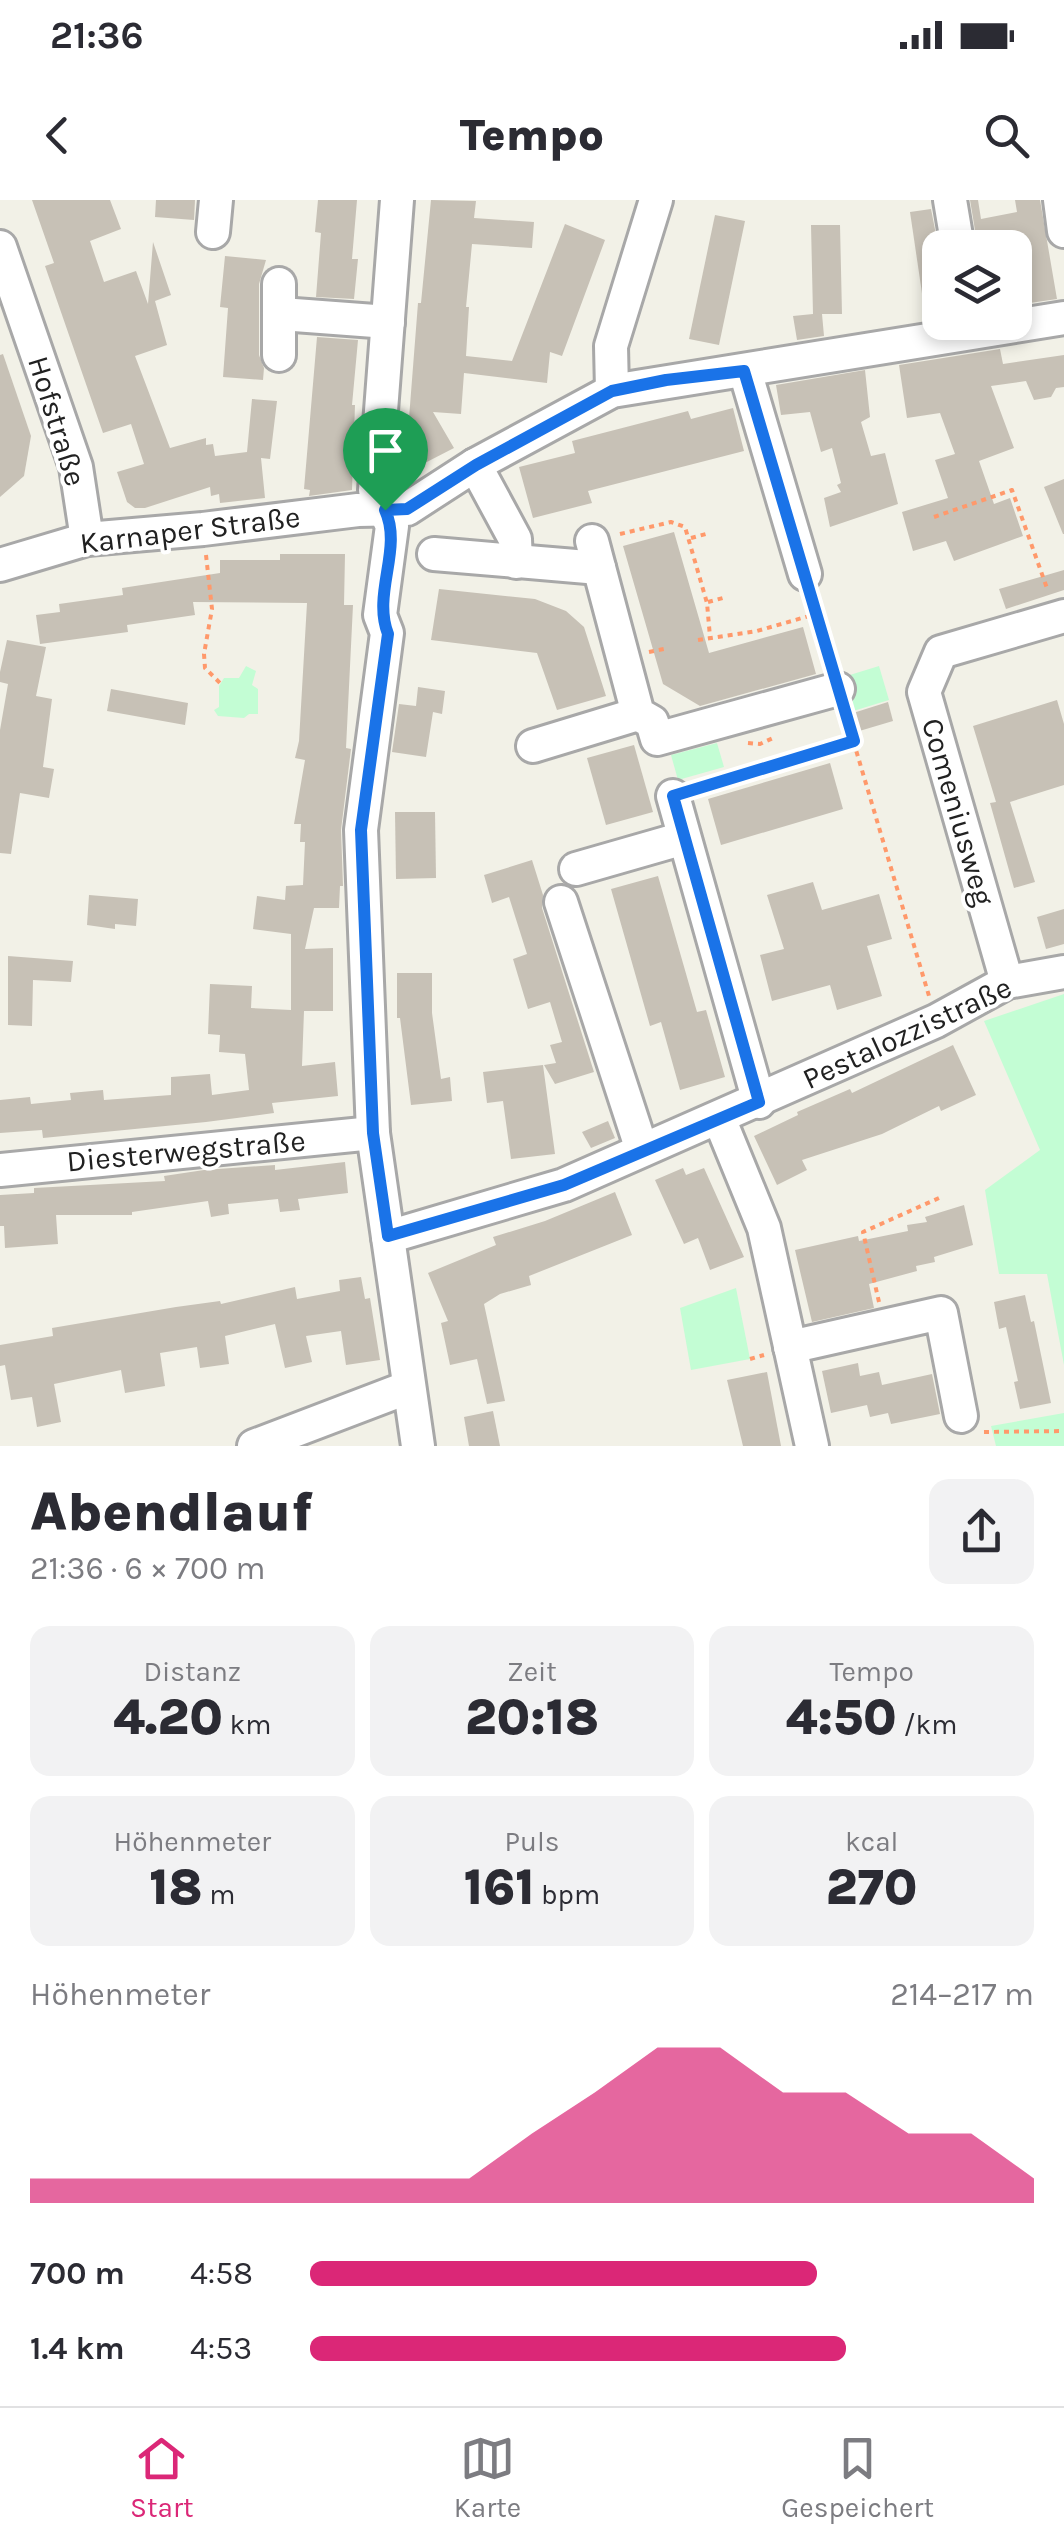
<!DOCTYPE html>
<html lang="de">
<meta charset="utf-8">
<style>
:root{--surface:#fff;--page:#f2f2f3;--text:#2b2b33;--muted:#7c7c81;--line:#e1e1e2;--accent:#db2777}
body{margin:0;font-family:Karla,sans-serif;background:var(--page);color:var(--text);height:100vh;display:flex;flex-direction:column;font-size:38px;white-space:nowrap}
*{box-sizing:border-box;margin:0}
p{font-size:32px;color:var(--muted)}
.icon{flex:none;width:55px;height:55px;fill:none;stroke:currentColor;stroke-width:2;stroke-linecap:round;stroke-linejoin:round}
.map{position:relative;height:1246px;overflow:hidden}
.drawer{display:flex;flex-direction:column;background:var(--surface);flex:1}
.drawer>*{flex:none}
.buttons{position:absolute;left:922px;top:30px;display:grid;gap:20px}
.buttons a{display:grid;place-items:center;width:110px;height:110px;border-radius:20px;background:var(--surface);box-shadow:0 5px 15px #0003;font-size:50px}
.pin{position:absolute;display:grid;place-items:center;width:85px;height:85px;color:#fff;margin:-102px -42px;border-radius:50% 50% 50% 0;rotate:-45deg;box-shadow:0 0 10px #0007}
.pin .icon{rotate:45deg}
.round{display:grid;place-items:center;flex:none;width:105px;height:105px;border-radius:20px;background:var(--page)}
.headline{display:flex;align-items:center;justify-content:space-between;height:170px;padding:0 30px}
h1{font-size:55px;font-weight:800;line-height:75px}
.metrics{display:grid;grid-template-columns:repeat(3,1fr);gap:15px;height:170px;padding:10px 30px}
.metrics div{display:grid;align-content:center;border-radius:20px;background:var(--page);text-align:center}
.metrics b{font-size:50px;font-weight:800}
.metrics small{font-size:28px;font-weight:400}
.metrics p{font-size:28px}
.chart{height:280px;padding:20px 30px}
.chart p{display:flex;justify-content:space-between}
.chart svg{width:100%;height:180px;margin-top:10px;fill:var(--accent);opacity:.7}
ul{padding:0 30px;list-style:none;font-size:32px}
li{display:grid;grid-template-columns:160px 120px 1fr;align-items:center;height:75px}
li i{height:25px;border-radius:12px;background:var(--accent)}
.status{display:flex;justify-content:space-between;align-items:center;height:70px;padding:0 50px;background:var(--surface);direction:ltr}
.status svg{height:28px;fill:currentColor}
header{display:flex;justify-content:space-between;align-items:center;height:130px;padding:0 30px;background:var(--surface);font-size:45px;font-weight:800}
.tab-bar{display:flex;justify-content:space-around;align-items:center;height:140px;border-top:2px solid var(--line);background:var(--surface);font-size:28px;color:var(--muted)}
.tab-bar a{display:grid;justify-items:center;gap:5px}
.tab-bar .current{color:var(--accent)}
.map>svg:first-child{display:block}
</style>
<div class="status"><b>21:36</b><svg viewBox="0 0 49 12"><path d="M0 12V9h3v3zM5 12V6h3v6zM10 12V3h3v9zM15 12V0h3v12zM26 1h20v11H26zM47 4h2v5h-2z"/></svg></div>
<header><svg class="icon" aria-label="back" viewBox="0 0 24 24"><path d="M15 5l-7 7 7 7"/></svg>Tempo<svg class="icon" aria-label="search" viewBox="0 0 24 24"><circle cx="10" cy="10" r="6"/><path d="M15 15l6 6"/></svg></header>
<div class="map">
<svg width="1064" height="1246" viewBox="0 0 1064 1246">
<rect width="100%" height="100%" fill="#f2f1e7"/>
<!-- park -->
<g fill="#c3fdd4">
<polygon points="246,466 256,471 252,485 258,489 258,514 249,514 244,518 218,516 214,510 219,507 219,486 224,478 239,478"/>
<polygon points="879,466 889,500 850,512 840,478"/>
<polygon points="717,543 724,567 678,580 671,555"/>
<polygon points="1064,794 1064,1165 1047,1074 999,1074 985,990 1040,950 984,821"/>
<polygon points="736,1088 750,1159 691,1170 680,1108"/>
<polygon points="1064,1213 1064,1246 996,1246 991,1226"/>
</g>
<!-- building -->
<g fill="#c7c1b6">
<polygon points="32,0 110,0 121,29 90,41 104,82 136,71 148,104 153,42 171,95 155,101 167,145 135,156 170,248 206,238 206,245 213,244 215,256 247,252 252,199 277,201 270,259 261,258 265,298 220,303 219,294 211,296 210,287 145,308 135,308 127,302 117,272 144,264 131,224 103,233 45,66 54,63"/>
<polygon points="156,0 195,0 194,20 155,17"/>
<polygon points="318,0 357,0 352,59 358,59 354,99 316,97 321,33 315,32"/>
<polygon points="431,0 476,1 474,18 534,22 532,48 472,44 466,107 469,107 466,156 512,161 565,24 605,40 562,156 550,152 547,183 464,173 461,214 433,212 454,248 419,266 419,271 397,269 400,231 408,231 418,103 421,103"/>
<polygon points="970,0 978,0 981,19 1017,12 1015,0 1040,0 1057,99 1030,103 1020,32 985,36 987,48 978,48"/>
<polygon points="931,9 940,55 940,98 923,100 910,12"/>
<polygon points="715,15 745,21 719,145 689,139"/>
<polygon points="811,25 840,25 842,114 822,114 824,136 797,140 793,116 813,114"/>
<polygon points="225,56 266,60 259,84 259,155 264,168 263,180 223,177 228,108 220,107"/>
<polygon points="317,137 358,140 352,205 355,205 352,290 309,296 310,290 304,289"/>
<polygon points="1000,149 1003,164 1064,155 1064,187 1056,188 1051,197 1034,200 1026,181 991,186 1014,248 979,261 994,304 1010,298 1023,336 954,361 946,341 913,351 902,312 948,298 935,260 955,254 940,213 907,218 899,165"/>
<polygon points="3,154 31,236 24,276 0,297 0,155"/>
<polygon points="865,170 870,217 861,222 871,256 885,253 898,304 830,327 824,298 841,292 837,285 841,283 832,248 821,252 810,212 781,215 776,185"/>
<polygon points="733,208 744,251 588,291 592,303 533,318 519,267 575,253 572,241 688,211 691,219"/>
<polygon points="1064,279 1064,334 1063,334 1044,287"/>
<polygon points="674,332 709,453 803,427 816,474 700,506 663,484 623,346"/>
<polygon points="280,354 345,354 344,405 353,405 346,548 351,549 341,630 343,686 340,686 339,708 314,708 305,749 333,748 333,811 304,811 302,866 335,862 338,896 272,903 274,913 206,922 43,938 42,930 0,933 0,900 30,897 31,904 71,900 70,893 103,890 104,900 171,895 171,877 210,874 212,895 249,890 245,854 219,852 220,835 208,834 210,784 252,786 251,808 291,810 291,734 253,729 257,696 285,700 286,686 303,685 305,642 300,642 301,624 294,624 305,560 295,558 299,541 307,403 193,402 195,415 127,425 128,432 40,444 36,415 60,412 59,404 123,395 122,388 220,373 220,360 280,360"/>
<polygon points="1064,370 1064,390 1006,409 999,389"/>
<polygon points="439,389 535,399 566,411 584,427 606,496 557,510 537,453 431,440"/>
<polygon points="7,440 46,447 36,496 52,499 43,567 54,569 49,598 20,593 11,654 0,653 0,530 8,484 0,482 0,472"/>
<polygon points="418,487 445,491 442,514 433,512 426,557 392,552 399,504 416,506"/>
<polygon points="111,489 188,503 185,525 107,511"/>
<polygon points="1057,500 1064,524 1064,585 1010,602 1035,682 1014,688 990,603 996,602 973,526"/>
<polygon points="888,502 893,521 856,532 850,514"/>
<polygon points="634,545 653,612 606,625 587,558"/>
<polygon points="830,563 843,609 721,645 708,599"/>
<polygon points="395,612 435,612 436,678 396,679"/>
<polygon points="532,660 543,695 542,708 594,872 555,884 544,865 556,863 550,845 562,842 550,802 528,809 513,759 527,754 509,697 492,703 484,675"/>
<polygon points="658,676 697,812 706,810 725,877 680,890 661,822 650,826 611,689"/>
<polygon points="813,682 822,710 879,694 892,739 867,746 882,796 837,810 830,785 772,801 760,755 784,749 767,695"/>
<polygon points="89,695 138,699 136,726 115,724 115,729 87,725"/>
<polygon points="1064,709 1064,744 1046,749 1037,717"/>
<polygon points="8,756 73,761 71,782 33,780 32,826 8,825"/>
<polygon points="397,773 432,773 432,813 441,879 450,877 452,901 411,905 400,818 397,818"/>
<polygon points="953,845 976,895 941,911 939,906 882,934 802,960 807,970 777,985 754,936 798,915 797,912 850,889 852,893"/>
<polygon points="543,865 555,954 511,959 503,901 487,903 483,872"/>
<polygon points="608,921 615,938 591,948 582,932"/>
<polygon points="345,962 348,993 298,999 300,1010 280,1012 278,999 228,1004 229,1014 211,1017 208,1001 132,1012 132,1015 56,1015 58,1044 5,1048 4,1026 0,1026 0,995 34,993 34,988 165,981 164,976 204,970 275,965 275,970"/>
<polygon points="683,968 686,975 704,968 744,1057 710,1070 698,1038 684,1044 655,980"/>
<polygon points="615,992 632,1035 529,1076 531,1085 500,1094 484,1104 505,1201 487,1204 477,1159 450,1165 441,1123 448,1121 428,1073 496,1045 493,1037 545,1021"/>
<polygon points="964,1005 973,1045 934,1057 935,1062 916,1066 917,1071 869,1084 874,1108 812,1122 795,1050 858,1036 859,1041 908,1031 907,1025 927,1022 925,1017"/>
<polygon points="361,1077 365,1099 370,1098 380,1160 346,1165 341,1131 306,1136 312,1162 285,1168 275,1124 225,1136 229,1164 200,1168 197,1147 160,1153 165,1186 125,1193 121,1170 54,1184 61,1222 37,1227 32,1197 11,1200 5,1165 0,1166 0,1145 53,1136 52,1128 176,1107 220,1101 221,1104 295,1087 297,1099 340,1091 339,1080"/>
<polygon points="1025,1095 1031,1122 1034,1121 1051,1203 1020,1209 1014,1182 1018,1181 1006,1127 999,1129 994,1102"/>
<polygon points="858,1163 860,1176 879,1172 882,1185 932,1174 940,1214 891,1224 888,1213 870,1217 867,1205 831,1213 822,1171"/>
<polygon points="767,1172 781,1246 743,1246 727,1180"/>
<polygon points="493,1211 500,1246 469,1246 464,1217"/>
</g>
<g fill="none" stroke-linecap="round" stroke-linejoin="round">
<!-- minor casing -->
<g stroke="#a8a8a8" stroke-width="38">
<g id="minor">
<polyline points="397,0 375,290 392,326 380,415 387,433 361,630 373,933 418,1246"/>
<polyline points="950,0 958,48"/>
<polyline points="1060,0 1064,31"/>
<polyline points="213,32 216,0"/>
<polyline points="0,47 76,267 87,339"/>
<polyline points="279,84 279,155"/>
<polyline points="281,114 388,122"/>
<polyline points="745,171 805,374"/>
<polyline points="612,191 611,146 656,0"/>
<polyline points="475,265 515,339 516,362"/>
<polyline points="592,341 638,514 652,522 657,539 838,489"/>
<polyline points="434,354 599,368"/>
<polyline points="0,365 87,339 203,329 358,310 407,309 475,265 612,191 1064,118"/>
<polyline points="533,546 638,514"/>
<polyline points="673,596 759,902"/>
<polyline points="576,669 684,638"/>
<polyline points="561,702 642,950"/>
<polyline points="1007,782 924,492 941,452 1064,416"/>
<polyline points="719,918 764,1028 812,1246"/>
<polyline points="0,970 373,933"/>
<polyline points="388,1037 564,985 936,821 1007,782 1064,772"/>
<polyline points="790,1147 941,1113 961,1216"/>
<polyline points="254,1246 409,1187"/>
</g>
</g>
<!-- path -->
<g stroke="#ff996b" stroke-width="4" stroke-dasharray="5 5" stroke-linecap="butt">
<polyline points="934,317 1012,290 1048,391"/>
<polyline points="620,334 671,322 685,327 707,403 710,437"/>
<polyline points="691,338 706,334"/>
<polyline points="206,355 212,409 204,454 205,468 220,483"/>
<polyline points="811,398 830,460"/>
<polyline points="708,402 723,398"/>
<polyline points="698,440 757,431 816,414"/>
<polyline points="649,452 664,449"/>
<polyline points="845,513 929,796"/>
<polyline points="748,543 760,544 773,538"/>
<polyline points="700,588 858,540"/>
<polyline points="879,1102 863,1032 939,998"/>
<polyline points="750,1159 764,1155"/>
<polyline points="984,1232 1064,1231"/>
</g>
<!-- minor -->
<use href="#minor" stroke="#fff" stroke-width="32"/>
</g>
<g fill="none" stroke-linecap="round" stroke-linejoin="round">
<!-- route casing -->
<g stroke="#fff" stroke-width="20">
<path id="route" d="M 744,171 L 854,541 L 673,596 L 759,902 L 564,985 L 388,1036 L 373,933 L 361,630 L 388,434 C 372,393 403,349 385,310 L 407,309 L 476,265 L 612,191 L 666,180 Z"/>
</g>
<!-- route -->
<use href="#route" stroke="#1a73e8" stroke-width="12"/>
</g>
<g text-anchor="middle" stroke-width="8" stroke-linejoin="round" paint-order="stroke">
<!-- street labels -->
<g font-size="30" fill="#212121" stroke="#fff">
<text transform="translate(57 221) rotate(73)" y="10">Hofstraße</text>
<text transform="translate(190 330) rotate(-7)" y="10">Karnaper Straße</text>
<text transform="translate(958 612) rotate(74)" y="10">Comeniusweg</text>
<text transform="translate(907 833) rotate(-25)" y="10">Pestalozzistraße</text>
<text transform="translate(186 951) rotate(-5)" y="10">Diesterwegstraße</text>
</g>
</g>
</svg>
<div class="buttons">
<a><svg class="icon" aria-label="layers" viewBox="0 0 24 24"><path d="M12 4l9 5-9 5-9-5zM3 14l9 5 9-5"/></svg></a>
</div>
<div class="pin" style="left:385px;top:310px;background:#1e9e55"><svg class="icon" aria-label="arrive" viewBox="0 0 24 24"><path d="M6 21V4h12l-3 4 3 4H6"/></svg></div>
</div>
<section class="drawer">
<div class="headline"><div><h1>Abendlauf</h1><p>21:36 · 6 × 700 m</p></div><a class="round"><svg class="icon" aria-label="share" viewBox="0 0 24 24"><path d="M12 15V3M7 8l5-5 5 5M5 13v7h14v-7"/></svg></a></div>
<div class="metrics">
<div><p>Distanz</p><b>4.20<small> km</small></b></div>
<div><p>Zeit</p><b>20:18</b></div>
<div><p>Tempo</p><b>4:50<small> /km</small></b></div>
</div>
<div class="metrics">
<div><p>Höhenmeter</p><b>18<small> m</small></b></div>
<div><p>Puls</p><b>161<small> bpm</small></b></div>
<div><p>kcal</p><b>270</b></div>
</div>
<div class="chart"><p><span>Höhenmeter</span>214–217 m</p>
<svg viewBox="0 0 160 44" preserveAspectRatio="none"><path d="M0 44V38L10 38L20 38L30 38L40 38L50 38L60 38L70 38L80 27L90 17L100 6L110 6L120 17L130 17L140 27L150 27L160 38V44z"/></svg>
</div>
<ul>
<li><b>700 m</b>4:58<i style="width:70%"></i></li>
<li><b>1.4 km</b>4:53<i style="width:74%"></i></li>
</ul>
</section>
<nav class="tab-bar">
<a class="current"><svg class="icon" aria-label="home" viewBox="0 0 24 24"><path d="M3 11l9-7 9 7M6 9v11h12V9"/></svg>Start</a>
<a><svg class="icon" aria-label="map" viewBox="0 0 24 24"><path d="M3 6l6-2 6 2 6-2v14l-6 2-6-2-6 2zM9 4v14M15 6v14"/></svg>Karte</a>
<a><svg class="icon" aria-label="saved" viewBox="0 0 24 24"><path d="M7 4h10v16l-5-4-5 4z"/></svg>Gespeichert</a>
</nav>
